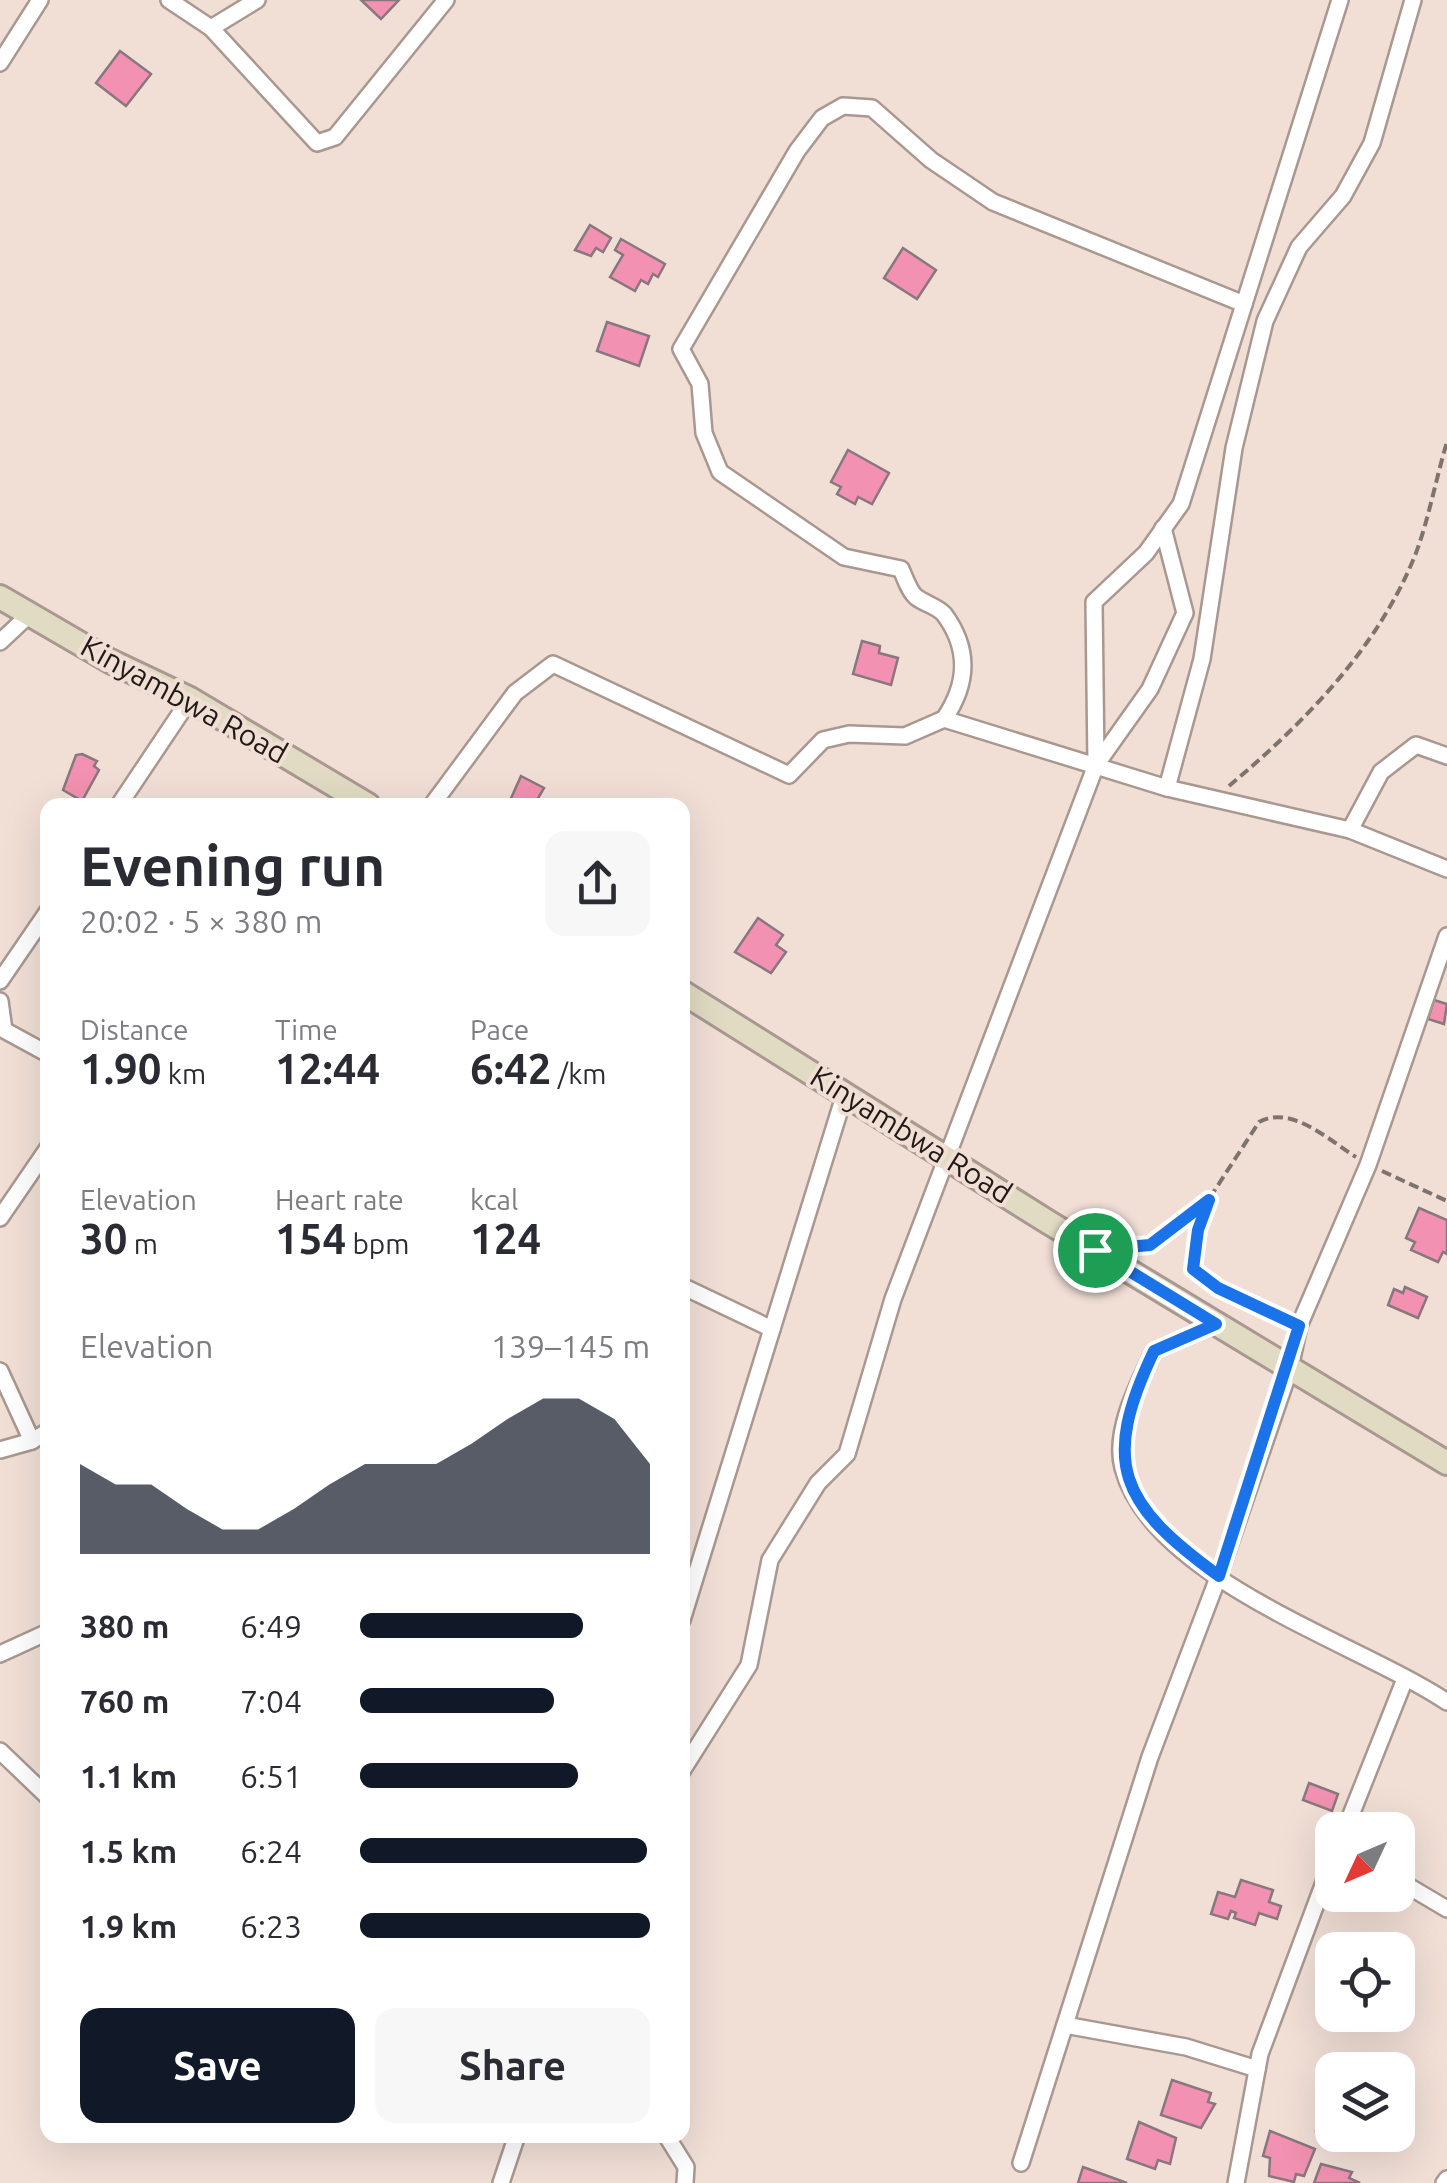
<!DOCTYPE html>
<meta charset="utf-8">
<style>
:root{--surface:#fff;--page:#f7f7f7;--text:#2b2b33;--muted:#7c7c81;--accent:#111827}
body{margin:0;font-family:Ubuntu,sans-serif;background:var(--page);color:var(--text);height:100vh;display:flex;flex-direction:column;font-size:38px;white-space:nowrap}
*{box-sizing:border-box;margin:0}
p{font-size:32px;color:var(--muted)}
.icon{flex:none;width:55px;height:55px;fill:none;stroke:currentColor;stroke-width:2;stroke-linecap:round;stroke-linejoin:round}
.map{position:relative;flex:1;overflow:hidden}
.drawer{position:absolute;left:40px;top:798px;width:650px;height:1345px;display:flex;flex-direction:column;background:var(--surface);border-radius:20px;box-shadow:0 10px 40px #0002}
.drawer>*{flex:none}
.needle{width:65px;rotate:226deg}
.fabs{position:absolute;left:1315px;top:1812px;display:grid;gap:20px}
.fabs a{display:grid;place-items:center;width:100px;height:100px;border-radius:20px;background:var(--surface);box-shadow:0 10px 40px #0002;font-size:50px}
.pin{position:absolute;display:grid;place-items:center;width:85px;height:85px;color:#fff;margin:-42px;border:5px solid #fff;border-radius:50%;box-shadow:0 2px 10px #0007}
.round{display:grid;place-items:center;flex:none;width:105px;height:105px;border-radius:20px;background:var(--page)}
.headline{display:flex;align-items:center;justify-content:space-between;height:170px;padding:0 40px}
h1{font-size:55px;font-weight:700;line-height:75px}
.figures{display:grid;grid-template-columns:repeat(3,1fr);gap:15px;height:170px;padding:10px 40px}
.figures div{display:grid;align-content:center}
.figures b{font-size:42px;font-weight:700}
.figures small{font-size:28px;font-weight:400}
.figures p{font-size:28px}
.chart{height:280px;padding:20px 40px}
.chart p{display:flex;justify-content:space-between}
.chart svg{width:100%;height:180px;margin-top:10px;fill:var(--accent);opacity:.7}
.cta{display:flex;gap:20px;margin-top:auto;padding:20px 40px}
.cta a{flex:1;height:115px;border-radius:20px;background:var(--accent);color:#fff;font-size:40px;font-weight:700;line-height:115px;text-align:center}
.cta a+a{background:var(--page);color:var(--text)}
ul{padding:0 40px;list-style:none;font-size:32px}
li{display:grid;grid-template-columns:160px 120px 1fr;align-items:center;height:75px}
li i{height:25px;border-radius:12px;background:var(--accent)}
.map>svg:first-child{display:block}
</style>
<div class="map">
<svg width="1447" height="2183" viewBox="0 0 1447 2183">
<rect width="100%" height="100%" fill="#f1dfd6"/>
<!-- building -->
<g fill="#f291b1" stroke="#88777c" stroke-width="2.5">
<polygon points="361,0 399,0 381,19"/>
<polygon points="120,51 151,74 126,106 96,83"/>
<polygon points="590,225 611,238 603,252 596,248 591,256 575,250"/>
<polygon points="621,239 665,264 658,277 653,274 648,284 641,280 635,291 610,277 623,255 615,250"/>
<polygon points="903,248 936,270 917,299 884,278"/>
<polygon points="607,322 649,336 639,366 597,351"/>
<polygon points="848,450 889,473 872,504 858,497 855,504 837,494 841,487 831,482"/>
<polygon points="862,641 880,646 879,653 898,658 891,685 853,674"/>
<polygon points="82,754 97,761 94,766 99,770 82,801 63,790 76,755"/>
<polygon points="521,776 544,788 537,800 539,805 508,805"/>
<polygon points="758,918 783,935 776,945 786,952 771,973 735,952"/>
<polygon points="1434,1000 1447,1004 1444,1024 1428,1019"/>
<polygon points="1419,1208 1447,1220 1447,1254 1443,1252 1438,1262 1411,1250 1415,1242 1406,1238"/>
<polygon points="1405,1287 1427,1297 1418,1318 1388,1305 1394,1289 1403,1293"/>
<polygon points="1309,1783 1338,1794 1332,1811 1303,1800"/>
<polygon points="1241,1880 1273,1890 1269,1902 1281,1906 1277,1919 1259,1913 1255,1925 1234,1918 1236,1913 1231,1911 1228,1919 1211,1914 1218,1892 1235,1897"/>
<polygon points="1172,2080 1211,2093 1208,2102 1215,2104 1201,2128 1161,2115"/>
<polygon points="1321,2107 1332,2111 1332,2135 1351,2135 1349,2143 1316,2131"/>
<polygon points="1139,2122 1176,2138 1170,2164 1158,2160 1155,2169 1127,2159"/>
<polygon points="1270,2131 1315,2149 1304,2176 1296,2174 1294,2182 1269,2176 1270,2158 1263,2156"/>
<polygon points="1321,2164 1352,2172 1349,2178 1360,2183 1314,2183"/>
<polygon points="1083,2167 1127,2183 1078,2183"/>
</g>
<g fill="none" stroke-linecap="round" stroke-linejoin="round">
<!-- street casing -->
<g stroke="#a99890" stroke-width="20">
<g id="street">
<polyline points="169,0 211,28 317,143 335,137 446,0"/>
<polyline points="211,28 257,0"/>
<polyline points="0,63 40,0"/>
<polyline points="0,642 31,613"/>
<path d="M 944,719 C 968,684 970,649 944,614 C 937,606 925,604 916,597 C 909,591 905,578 901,569 L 844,557 L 720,472 L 704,433 L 700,384 L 681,349 L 797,151 L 822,118 L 843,106 L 872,108 L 931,160 L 993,202 L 1244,304"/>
<polyline points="1096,765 1150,689 1185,613 1163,528"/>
<polyline points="1167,788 1202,659 1234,448 1265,321 1299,247 1343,196 1372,143 1413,0"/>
<polyline points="119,805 190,699"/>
<polyline points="432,805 515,693 553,664 789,775 823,740 849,734 905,736 944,719 1167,788 1350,830 1447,869"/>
<polyline points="1350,830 1381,772 1416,745 1447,756"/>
<polyline points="0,981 48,911"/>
<polyline points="0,1001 4,1030 48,1054"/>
<polyline points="0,1218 48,1148"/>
<polyline points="682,1286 772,1329"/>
<path d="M 1216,1324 L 1154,1351 C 1139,1383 1113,1431 1123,1468 C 1153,1580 1359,1643 1447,1702"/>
<polyline points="0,1371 32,1441"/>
<polyline points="0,1450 32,1441 48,1431"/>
<polyline points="682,1620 845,1093"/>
<polyline points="0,1654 48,1632"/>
<polyline points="0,1751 48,1797"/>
<polyline points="682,1771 749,1665 770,1560 818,1483 847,1454 893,1299 1096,765 1094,602 1146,553 1181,504 1340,0"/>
<polyline points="1345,1830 1405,1679"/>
<polyline points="1398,1880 1447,1909"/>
<polyline points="1065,2025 1186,2047 1257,2069"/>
<polyline points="666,2135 686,2167 685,2183"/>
<polyline points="1021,2163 1150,1757 1219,1575 1290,1368 1299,1326 1368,1165 1447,936"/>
<polyline points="501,2183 517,2135"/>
<polyline points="1236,2183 1260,2054 1332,1861"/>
<polyline points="1444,2183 1447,2179"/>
</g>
</g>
<!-- secondary casing -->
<g stroke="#a99890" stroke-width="28">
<g id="secondary">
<polyline points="0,597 110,661 190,699 368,805"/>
<polyline points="682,992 1048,1222 1447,1463"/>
</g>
</g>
<!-- path -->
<g stroke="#7f736d" stroke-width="4" stroke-dasharray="10 5" stroke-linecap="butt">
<path d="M 1229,786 C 1305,722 1379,647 1416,553 C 1429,518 1436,478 1447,442"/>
<polyline points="1382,1171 1447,1201"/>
<polyline points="1130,1247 1150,1245 1209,1199"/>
<path d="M 1286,1320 L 1218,1288 L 1193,1269 L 1209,1199 L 1259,1122 C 1291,1104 1330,1141 1356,1157"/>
</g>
<!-- street -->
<use href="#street" stroke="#fff" stroke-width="15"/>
<!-- secondary -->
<use href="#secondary" stroke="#e1dbc3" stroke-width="22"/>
</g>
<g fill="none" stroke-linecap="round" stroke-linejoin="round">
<!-- route casing -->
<g stroke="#fff" stroke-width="20">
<path id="route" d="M 1209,1200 L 1198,1230 L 1193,1269 L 1218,1288 L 1299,1326 L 1219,1576 C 1120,1504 1100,1464 1154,1351 L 1216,1324 L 1095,1250 L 1150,1245 Z"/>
</g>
<!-- route -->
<use href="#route" stroke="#1a73e8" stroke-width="12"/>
</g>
<g text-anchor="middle" stroke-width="8" stroke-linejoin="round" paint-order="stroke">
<!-- street labels -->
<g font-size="30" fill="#201a17" stroke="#f1dfd6">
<text transform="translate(184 700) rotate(29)" y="10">Kinyambwa Road</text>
<text transform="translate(911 1135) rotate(32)" y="10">Kinyambwa Road</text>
</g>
</g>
</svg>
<div class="fabs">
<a><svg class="needle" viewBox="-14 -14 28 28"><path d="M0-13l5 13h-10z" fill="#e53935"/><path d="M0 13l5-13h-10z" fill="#7c7c81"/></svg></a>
<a><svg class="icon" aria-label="locate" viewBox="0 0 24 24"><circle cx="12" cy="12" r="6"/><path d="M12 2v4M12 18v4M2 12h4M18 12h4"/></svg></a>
<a><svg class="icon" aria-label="layers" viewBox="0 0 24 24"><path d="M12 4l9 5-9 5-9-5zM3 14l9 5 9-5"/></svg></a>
</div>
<div class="pin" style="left:1095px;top:1250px;background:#1e9e55"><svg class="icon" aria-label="arrive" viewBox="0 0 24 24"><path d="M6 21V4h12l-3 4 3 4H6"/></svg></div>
<section class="drawer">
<div class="headline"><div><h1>Evening run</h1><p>20:02 · 5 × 380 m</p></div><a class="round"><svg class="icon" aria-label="share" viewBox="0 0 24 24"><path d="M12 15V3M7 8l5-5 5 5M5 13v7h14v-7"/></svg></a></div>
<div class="figures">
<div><p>Distance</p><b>1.90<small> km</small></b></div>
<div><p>Time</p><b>12:44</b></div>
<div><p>Pace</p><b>6:42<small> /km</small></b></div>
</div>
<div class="figures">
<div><p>Elevation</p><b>30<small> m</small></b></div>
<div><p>Heart rate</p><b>154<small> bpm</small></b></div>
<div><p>kcal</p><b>124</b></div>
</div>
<div class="chart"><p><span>Elevation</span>139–145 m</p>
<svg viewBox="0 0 160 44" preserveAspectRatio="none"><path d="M0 44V22L10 27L20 27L30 33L40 38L50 38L60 33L70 27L80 22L90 22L100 22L110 17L120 11L130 6L140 6L150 11L160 22V44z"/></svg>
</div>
<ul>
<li><b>380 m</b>6:49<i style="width:77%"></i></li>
<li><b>760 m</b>7:04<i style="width:67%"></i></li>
<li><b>1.1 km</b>6:51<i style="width:75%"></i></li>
<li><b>1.5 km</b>6:24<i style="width:99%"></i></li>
<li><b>1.9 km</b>6:23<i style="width:100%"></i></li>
</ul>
<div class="cta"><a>Save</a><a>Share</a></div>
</section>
</div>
